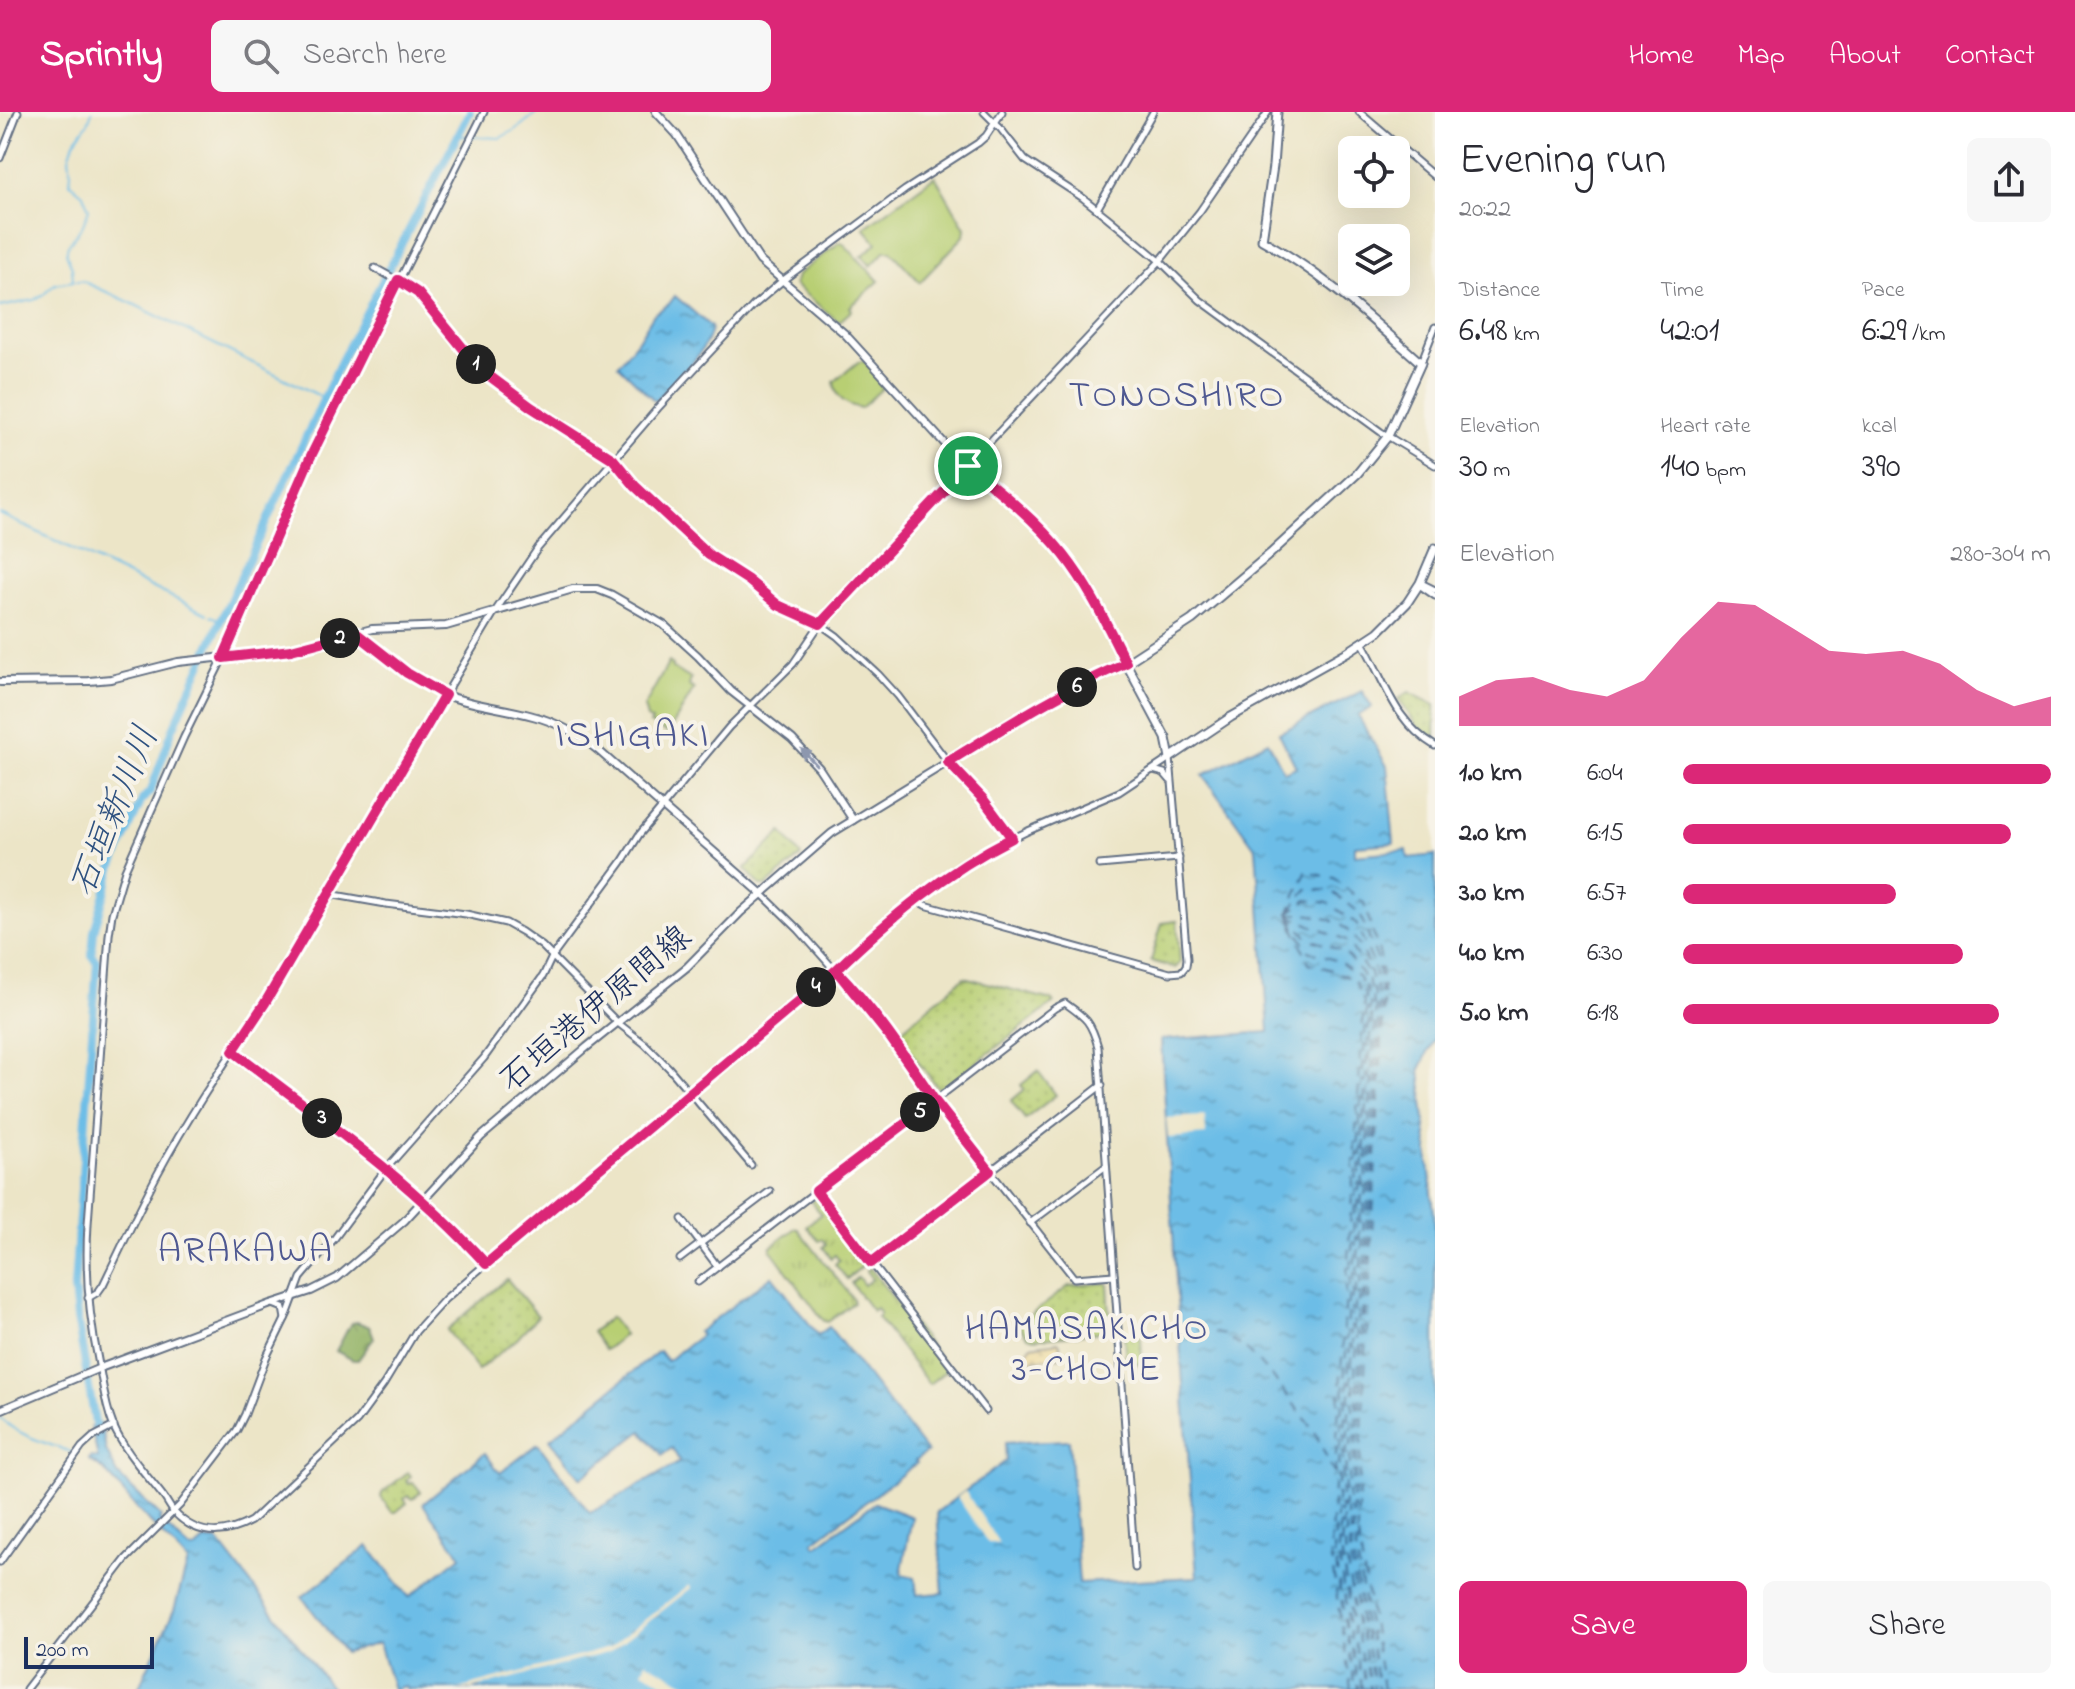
<!DOCTYPE html>
<meta charset="utf-8">
<style>
:root{--surface:#fff;--page:#f7f7f7;--text:#2b2b33;--muted:#7c7c81;--accent:#db2777}
body{margin:0;font-family:"Indie Flower","Klee One",sans-serif;background:var(--page);color:var(--text);height:100vh;display:flex;flex-direction:column;font-size:30px;white-space:nowrap}
*{box-sizing:border-box;margin:0}
p{font-size:26px;color:var(--muted)}
.icon{flex:none;width:44px;height:44px;fill:none;stroke:currentColor;stroke-width:2;stroke-linecap:round;stroke-linejoin:round}
.map{position:relative;flex:1;overflow:hidden}
.drawer{display:flex;flex-direction:column;background:var(--surface);width:640px}
.drawer>*{flex:none}
.buttons{position:absolute;left:1338px;top:24px;display:grid;gap:16px}
.buttons a{display:grid;place-items:center;width:72px;height:72px;border-radius:12px;background:var(--surface);box-shadow:0 8px 32px #0002;font-size:40px}
.scale{position:absolute;left:24px;bottom:20px;width:130px;box-sizing:border-box;padding-left:8px;border:4px solid #1b2f5e;border-top:0;font-size:22px;line-height:28px;white-space:nowrap;color:#1b2f5e;-webkit-text-stroke:6px #f7f3e8;paint-order:stroke}
.pin{position:absolute;display:grid;place-items:center;width:68px;height:68px;color:#fff;margin:-34px;border:4px solid #fff;border-radius:50%;box-shadow:0 2px 8px #0007}
.km{position:absolute;width:40px;height:40px;margin:-20px;border-radius:50%;background:#222;color:#fff;font-size:22px;line-height:40px;text-align:center}
.round{display:grid;place-items:center;flex:none;width:84px;height:84px;border-radius:12px;background:var(--page)}
.headline{display:flex;align-items:center;justify-content:space-between;height:136px;padding:0 24px}
h1{font-size:44px;font-weight:600;line-height:60px}
.figures{display:grid;grid-template-columns:repeat(3,1fr);gap:12px;height:136px;padding:8px 24px}
.figures div{display:grid;align-content:center}
.figures b{font-size:34px;font-weight:600}
.figures small{font-size:22px;font-weight:400}
.figures p{font-size:22px}
.chart{height:224px;padding:16px 24px}
.chart p{display:flex;justify-content:space-between}
.chart svg{width:100%;height:144px;margin-top:8px;fill:var(--accent);opacity:.7}
.action{display:flex;gap:16px;margin-top:auto;padding:16px 24px}
.action a{flex:1;height:92px;border-radius:12px;background:var(--accent);color:#fff;font-size:32px;font-weight:600;line-height:92px;text-align:center}
.action a+a{background:var(--page);color:var(--text)}
ul{padding:0 24px;list-style:none;font-size:26px}
li{display:grid;grid-template-columns:128px 96px 1fr;align-items:center;height:60px}
li i{height:20px;border-radius:10px;background:var(--accent)}
header{display:flex;align-items:center;gap:48px;box-sizing:border-box;height:112px;padding:0 40px;background:var(--accent);color:#fff}
header strong{font-size:38px}
nav{display:flex;gap:44px;margin-inline-start:auto;font-size:28px}
.search{width:560px;height:72px;background:var(--page);display:flex;align-items:center;gap:20px;box-sizing:border-box;padding:0 28px;border-radius:12px;color:var(--muted);font-size:30px}
main{display:flex;flex:1;min-height:0}
.map>svg:first-child{display:block}
</style>
<header>
<strong>Sprintly</strong>
<div class="search"><svg class="icon" aria-label="search" viewBox="0 0 24 24"><circle cx="10" cy="10" r="6"/><path d="M15 15l6 6"/></svg>Search here</div>
<nav><a>Home</a><a>Map</a><a>About</a><a>Contact</a></nav>
</header>
<main>
<div class="map">
<svg width="1435" height="1577" viewBox="0 0 1435 1577">
<defs>
<pattern id="grass-tufts" width="24" height="20" patternUnits="userSpaceOnUse" patternTransform="scale(2)"><rect width="24" height="20" fill="#b8cf73"/><path d="M3 7l-1-3M5 7V3M7 7l1-3M15 17l-1-3M17 17v-4M19 17l1-3" fill="none" stroke="#9eb266"/></pattern>
<pattern id="forest-crowns" width="20" height="18" patternUnits="userSpaceOnUse" patternTransform="scale(2)"><rect width="20" height="18" fill="#92b265"/><path d="M2 6a3 3 0 1 1 6 0M12 15a3 3 0 1 1 6 0" fill="none" stroke="#769156"/></pattern>
<pattern id="sand-dots" width="8" height="8" patternUnits="userSpaceOnUse" patternTransform="scale(2)"><rect width="8" height="8" fill="#eeda9e"/><path d="M2 2h.1M6 6h.1" fill="none" stroke="#ccbb8a" stroke-width="1.8" stroke-linecap="round"/></pattern>
<pattern id="park-dots" width="8" height="8" patternUnits="userSpaceOnUse" patternTransform="scale(2)"><rect width="8" height="8" fill="#b8cf73"/><path d="M2 2h.1M6 6h.1" fill="none" stroke="#9eb266" stroke-width="1.8" stroke-linecap="round"/></pattern>
<pattern id="water-ripples" width="26" height="14" patternUnits="userSpaceOnUse" patternTransform="scale(2)"><rect width="26" height="14" fill="#6cbde7"/><path d="M2 4q2-2 4 0t4 0M15 11q2-2 4 0t4 0" fill="none" stroke="#589abe"/></pattern>
</defs>
<rect width="100%" height="100%" fill="#f7f3e8"/>
<filter id="ink" filterUnits="userSpaceOnUse"><feTurbulence type="fractalNoise" baseFrequency=".0125" numOctaves="2"/><feDisplacementMap in="SourceGraphic" scale="16" xChannelSelector="R" yChannelSelector="G"/><feConvolveMatrix kernelMatrix="1 2 1 2 8 2 1 2 1" color-interpolation-filters="sRGB"/></filter>
<filter id="wash" filterUnits="userSpaceOnUse"><feTurbulence type="fractalNoise" baseFrequency=".006" numOctaves="4" result="noise"/><feDisplacementMap in="SourceGraphic" scale="32" xChannelSelector="R" yChannelSelector="G"/><feGaussianBlur stdDeviation="1.8" result="paint"/><feColorMatrix in="noise" values="0 0 0 0 0 0 0 0 0 0 0 0 0 0 0 0 0 1.4 0 .05"/><feComposite in="paint" operator="in"/></filter>
<g filter="url(#wash)">
<rect width="100%" height="100%" fill="#ece5c7"/>
<!-- grass -->
<g fill="url(#grass-tufts)" stroke="#6a7f68" stroke-width="2">
<polygon points="816,1086 866,1151 847,1167 835,1152 839,1148 835,1143 831,1146 823,1135 826,1132 822,1127 819,1129 806,1114 821,1102 811,1089"/>
<polygon points="795,1116 798,1117 853,1187 853,1191 828,1210 824,1209 771,1138 771,1135"/>
<polygon points="870,1156 948,1257 929,1272 877,1205 880,1202 876,1196 872,1199 851,1171 858,1165 864,1173 872,1167 866,1159"/>
</g>
<!-- forest -->
<polygon fill="url(#forest-crowns)" stroke="#567062" stroke-width="2" points="357,1210 370,1215 374,1226 358,1248 353,1248 336,1239 351,1211"/>
<!-- sand -->
<polygon fill="url(#sand-dots)" stroke="#84847e" stroke-width="2" points="1058,1230 1060,1233 1060,1245 1021,1249 1031,1234"/>
<!-- park -->
<g fill="url(#park-dots)" stroke="#6a7f68" stroke-width="2">
<polygon points="1409,580 1435,593 1435,626 1417,614 1399,587"/>
<polygon points="782,720 801,744 766,774 761,774 745,757"/>
<polygon points="1177,809 1180,851 1175,856 1151,849 1162,811"/>
<polygon points="964,865 1051,888 1054,891 942,977 939,977 897,922"/>
<polygon points="1038,959 1056,983 1025,1007 1011,989 1024,978 1021,973"/>
<polygon points="507,1167 538,1204 517,1227 478,1258 447,1218"/>
<polygon points="1105,1171 1108,1172 1111,1219 1034,1227 1028,1225 1019,1214 1020,1211 1069,1174"/>
<polygon points="1124,1222 1137,1222 1141,1226 1142,1249 1139,1252 1126,1253"/>
<polygon points="408,1360 411,1364 406,1369 409,1372 413,1370 421,1380 412,1387 408,1384 404,1387 407,1391 396,1400 392,1400 381,1385 382,1381"/>
</g>
<!-- garden -->
<g fill="#b8cf73" stroke="#6a7f68" stroke-width="2">
<polygon points="935,64 965,116 964,124 920,170 891,139 885,139 871,154 862,144 877,131 864,116"/>
<polygon points="840,130 843,131 879,169 850,195 852,198 839,210 794,173 797,163"/>
<path d="M 864,249 L 886,273 L 861,296 C 845,293 836,286 834,270 L 858,250 Z"/>
<polygon points="669,550 673,553 672,556 691,567 689,574 694,577 668,621 650,612 652,609 647,606 644,595"/>
<polygon points="611,1205 624,1223 605,1238 592,1220"/>
</g>
<!-- water -->
<g fill="url(#water-ripples)" stroke="#4476a2" stroke-width="2">
<path d="M 675,184 L 711,215 C 709,240 672,271 655,289 L 618,253 L 638,228 L 654,202 L 669,192 Z"/>
<polygon points="1362,579 1372,595 1358,604 1387,654 1394,731 1355,734 1355,743 1407,738 1408,746 1435,743 1435,926 1420,957 1435,1113 1435,1577 407,1577 405,1574 393,1577 379,1531 345,1541 302,1485 368,1434 409,1485 461,1444 423,1392 485,1341 500,1361 538,1332 590,1401 680,1350 672,1336 662,1343 642,1319 581,1366 550,1327 659,1239 667,1249 701,1223 698,1220 772,1164 818,1223 829,1215 927,1340 915,1349 917,1351 813,1430 816,1434 875,1391 912,1405 901,1462 915,1465 917,1483 943,1481 937,1400 1006,1349 1005,1331 1069,1328 1079,1471 1197,1465 1179,1217 1161,928 1269,920 1256,737 1203,663 1268,629 1284,660 1296,655 1279,621"/>
<path d="M 101,1312 L 106,1338 L 118,1363 L 161,1405 L 159,1408 L 190,1437 L 194,1438 L 205,1428 L 218,1429 L 332,1577 L 138,1577 L 174,1498 L 188,1450 C 173,1432 155,1416 139,1399 C 123,1382 110,1359 89,1348 L 90,1345 L 98,1346 L 91,1314 Z"/>
</g>
<!-- pier -->
<g fill="#ece5c7">
<polygon points="1205,1004 1206,1023 1168,1026 1166,1006"/>
<polygon points="965,1379 999,1431 988,1431 957,1385"/>
<polygon points="689,1473 691,1476 610,1540 471,1577 458,1577 609,1536"/>
<polygon points="646,1550 697,1577 677,1577 642,1559"/>
</g>
<g fill="none" stroke-linecap="round" stroke-linejoin="round">
<!-- stream -->
<g stroke="#6cbde7" stroke-width="2">
<polyline points="457,24 500,26 518,16 538,0"/>
<polyline points="73,168 72,156 66,141 68,133 83,113 89,97 83,82 70,71 71,60 69,46 74,30 88,11 92,0"/>
<polyline points="0,195 34,188 44,182 55,172 73,169 82,169 127,189 324,286"/>
<polyline points="0,402 207,502"/>
<polyline points="211,504 221,508"/>
<path d="M 0,1306 C 20,1325 49,1332 74,1341"/>
</g>
<!-- river -->
<polyline stroke="#6cbde7" stroke-width="8" points="97,1322 77,1206 74,1176 97,850 92,843 94,819 113,754 142,688 151,678 172,619 221,508 342,247 470,0"/>
<!-- ferry -->
<g stroke="#2f5280" stroke-width="2" stroke-dasharray="10 8" stroke-linecap="butt">
<polyline points="1291,798 1307,777 1331,779 1360,801 1377,847 1382,890 1352,1437 1374,1577"/>
<polyline points="1289,801 1307,788 1328,791 1356,811 1373,851 1379,890 1349,1438 1370,1577"/>
<polyline points="1288,802 1306,760 1334,766 1364,791 1380,844 1384,889 1356,1437 1378,1577"/>
<path d="M 1289,802 C 1353,800 1366,834 1376,890 L 1345,1438 L 1366,1577"/>
<polyline points="1289,803 1348,830 1366,858 1373,890 1341,1438 1362,1577"/>
<polyline points="1289,803 1308,826 1344,840 1362,862 1370,890 1338,1439 1358,1577"/>
<polyline points="1290,807 1309,839 1340,850 1359,865 1367,890 1334,1439 1355,1577"/>
<polyline points="1293,814 1309,851 1335,859 1355,869 1364,890 1330,1439 1351,1577"/>
<polyline points="1179,1217 1189,1216 1225,1223 1249,1240 1275,1268 1314,1318 1338,1370"/>
<polyline points="1358,1424 1383,1577"/>
</g>
</g>
</g>
<g filter="url(#ink)">
<g fill="none" stroke-linecap="round" stroke-linejoin="round">
<!-- tertiary casing -->
<g stroke="#646f83" stroke-width="9">
<g id="tertiary">
<path d="M 484,0 L 310,346 L 223,546 L 184,625 L 125,758 L 112,802 L 109,823 L 88,1112 C 85,1160 89,1206 99,1253 C 103,1273 105,1293 113,1313 C 124,1339 145,1361 163,1384 C 167,1389 169,1394 173,1399 C 196,1424 222,1425 251,1409 L 357,1309 L 384,1272 L 416,1219 L 445,1187 L 593,1060 L 691,981 L 836,858 L 884,814 L 945,765 L 975,745 L 1028,719 L 1119,680 L 1170,646"/>
<polyline points="984,0 1000,16 1025,48 1083,86 1107,105 1160,149 1200,188 1381,320 1435,353"/>
<polyline points="1359,0 1435,65"/>
<polyline points="0,46 18,0"/>
<polyline points="1097,97 1153,0"/>
<polyline points="375,156 393,166"/>
<polyline points="398,168 418,181 480,257 531,295 613,347 635,374 709,443 748,468 778,493 820,512 837,524 878,562 898,584 948,650 983,687 1011,726"/>
<polyline points="1421,251 1435,215"/>
<polyline points="1421,471 1435,478"/>
<polyline points="1420,472 1422,475 1435,484"/>
<path d="M 1362,530 C 1385,569 1394,610 1435,634"/>
<polyline points="1153,658 1164,661 1170,668"/>
<polyline points="1099,753 1179,746"/>
<polyline points="329,782 386,792 466,802 506,811 522,820 542,834 618,911 645,932 669,956 751,1053"/>
<polyline points="762,782 799,818 856,882 897,934 935,989 1074,1166 1114,1163"/>
<polyline points="916,788 925,793 1170,861 1181,860 1186,854 1187,847 1170,646"/>
<polyline points="233,939 355,1033 465,1129 486,1152"/>
<polyline points="816,1079 986,1299"/>
<polyline points="682,1107 718,1155"/>
<polyline points="1030,1111 1106,1054"/>
<polyline points="680,1147 770,1079"/>
<polyline points="871,1151 1102,973"/>
<path d="M 698,1170 L 1055,896 L 1065,891 C 1086,906 1091,909 1098,935 L 1135,1456"/>
<path d="M 88,1186 L 98,1180 L 103,1173 C 121,1136 138,1099 157,1063 C 189,1003 228,946 265,891 L 445,583 L 494,501 L 538,436 L 658,296 L 753,194 L 782,169 L 905,78 L 978,31 L 986,24 L 1002,0"/>
<polyline points="273,1192 283,1196 285,1207"/>
<polyline points="0,1450 82,1335 93,1325 114,1314"/>
<polyline points="26,1577 126,1447 180,1393 237,1318 245,1302 266,1246 288,1201 301,1166 334,1127 385,1058 484,946 543,864 552,845 622,750 639,723 729,615 793,552 820,512 852,476 1160,149 1200,99 1268,0"/>
</g>
</g>
<!-- secondary casing -->
<g stroke="#646f83" stroke-width="10">
<g id="secondary">
<path d="M 356,521 C 384,545 414,571 449,584 C 476,594 505,596 533,604 C 557,610 579,623 599,639 L 762,782"/>
<polyline points="0,570 89,569 111,567 178,550 291,538 372,517 446,514 573,477 597,477 612,483 664,513 698,544 731,579 792,627 819,656 853,708"/>
</g>
</g>
<!-- primary casing -->
<g stroke="#646f83" stroke-width="10">
<polyline id="primary" points="0,1298 100,1256 271,1192 311,1179 337,1166 404,1109 481,1025 587,935 687,855 741,800 832,721 1010,612 1075,575 1126,551 1094,487 1062,441 1029,405 946,333 845,222 760,149 677,23 656,0"/>
</g>
<!-- trunk casing -->
<g stroke="#646f83" stroke-width="11">
<path id="trunk" d="M 1277,0 L 1273,54 L 1262,128 C 1321,160 1370,206 1421,251 L 1388,324 L 1357,362 L 1270,442 L 1192,508 L 1126,551 L 1166,626 L 1170,646 L 1231,605 L 1349,539 L 1378,520 L 1407,491 L 1420,471 L 1435,436"/>
</g>
<!-- tertiary -->
<use href="#tertiary" stroke="#fff" stroke-width="5"/>
<!-- secondary -->
<use href="#secondary" stroke="#fff" stroke-width="6"/>
<!-- primary -->
<use href="#primary" stroke="#fff" stroke-width="6"/>
<!-- trunk -->
<use href="#trunk" stroke="#fff" stroke-width="7"/>
</g>
<!-- one-way arrows -->
<defs><path id="oneway-solid" d="M-6-.8H1V-3.2L6.5 0L1 3.2V.8H-6Z" transform="scale(2)"/></defs>
<use fill="#8d97ae" href="#oneway-solid" transform="translate(809 645) rotate(-133)"/>
</g>
<g fill="none" stroke-linecap="round" stroke-linejoin="round" filter="url(#ink)">
<!-- route casing -->
<g stroke="#fff" stroke-width="16">
<path id="route" d="M 968,354 L 820,512 L 778,493 L 748,468 L 709,443 L 635,374 L 613,347 L 531,295 L 480,257 L 418,181 L 398,168 L 310,346 L 223,546 L 291,538 L 356,521 L 407,561 L 445,583 L 265,891 L 233,939 C 320,1005 413,1071 486,1152 C 603,1054 719,956 836,858 L 890,925 L 935,989 L 990,1059 L 985,1063 L 871,1151 L 816,1079 L 935,989 C 905,944 874,897 836,858 C 889,807 945,760 1012,726 L 983,687 L 948,650 C 1006,614 1064,577 1126,551 C 1107,513 1090,476 1064,443 C 1037,409 1002,381 968,354"/>
</g>
<!-- route -->
<use href="#route" stroke="#db2777" stroke-width="10"/>
</g>
<g text-anchor="middle" stroke-width="8" stroke-linejoin="round" paint-order="stroke">
<!-- street labels -->
<g font-size="34" fill="#1b2f5e" stroke="#f7f3e8">
<text transform="translate(594 895) rotate(-40)" y="12">石垣港伊原間線</text>
</g>
<!-- water labels -->
<g font-size="36" font-style="italic" fill="#2f5280" stroke="#f7f3e8">
<text transform="translate(112 698) rotate(-68)" y="13">石垣新川川</text>
</g>
<!-- neighbourhood labels -->
<g font-size="36" letter-spacing="2" fill="#4e5891" stroke="#f7f3e8">
<text x="1087" y="1227">HAMASAKICHO<tspan x="1087" dy="41">3-CHOME</tspan></text>
</g>
<!-- quarter labels -->
<g font-size="38" letter-spacing="2" fill="#4e5891" stroke="#f7f3e8">
<text x="1177" y="294">TONOSHIRO</text>
<text x="633" y="634">ISHIGAKI</text>
<text x="246" y="1149">ARAKAWA</text>
</g>
</g>
</svg>
<div class="buttons">
<a><svg class="icon" aria-label="locate" viewBox="0 0 24 24"><circle cx="12" cy="12" r="6"/><path d="M12 2v4M12 18v4M2 12h4M18 12h4"/></svg></a>
<a><svg class="icon" aria-label="layers" viewBox="0 0 24 24"><path d="M12 4l9 5-9 5-9-5zM3 14l9 5 9-5"/></svg></a>
</div>
<div class="scale">200 m</div>
<div class="pin" style="left:968px;top:354px;background:#1e9e55"><svg class="icon" aria-label="arrive" viewBox="0 0 24 24"><path d="M6 21V4h12l-3 4 3 4H6"/></svg></div>
<b class="km" style="left:476px;top:252px">1</b>
<b class="km" style="left:340px;top:526px">2</b>
<b class="km" style="left:322px;top:1006px">3</b>
<b class="km" style="left:816px;top:875px">4</b>
<b class="km" style="left:920px;top:1000px">5</b>
<b class="km" style="left:1077px;top:575px">6</b>
</div>
<section class="drawer">
<div class="headline"><div><h1>Evening run</h1><p>20:22</p></div><a class="round"><svg class="icon" aria-label="share" viewBox="0 0 24 24"><path d="M12 15V3M7 8l5-5 5 5M5 13v7h14v-7"/></svg></a></div>
<div class="figures">
<div><p>Distance</p><b>6.48<small> km</small></b></div>
<div><p>Time</p><b>42:01</b></div>
<div><p>Pace</p><b>6:29<small> /km</small></b></div>
</div>
<div class="figures">
<div><p>Elevation</p><b>30<small> m</small></b></div>
<div><p>Heart rate</p><b>140<small> bpm</small></b></div>
<div><p>kcal</p><b>390</b></div>
</div>
<div class="chart"><p><span>Elevation</span>280–304 m</p>
<svg viewBox="0 0 160 44" preserveAspectRatio="none"><path d="M0 44V35L10 30L20 29L30 33L40 35L50 30L60 17L70 6L80 7L90 14L100 21L110 22L120 21L130 25L140 33L150 38L160 35V44z"/></svg>
</div>
<ul>
<li><b>1.0 km</b>6:04<i style="width:100%"></i></li>
<li><b>2.0 km</b>6:15<i style="width:89%"></i></li>
<li><b>3.0 km</b>6:57<i style="width:58%"></i></li>
<li><b>4.0 km</b>6:30<i style="width:76%"></i></li>
<li><b>5.0 km</b>6:18<i style="width:86%"></i></li>
</ul>
<div class="action"><a>Save</a><a>Share</a></div>
</section>
</main>
